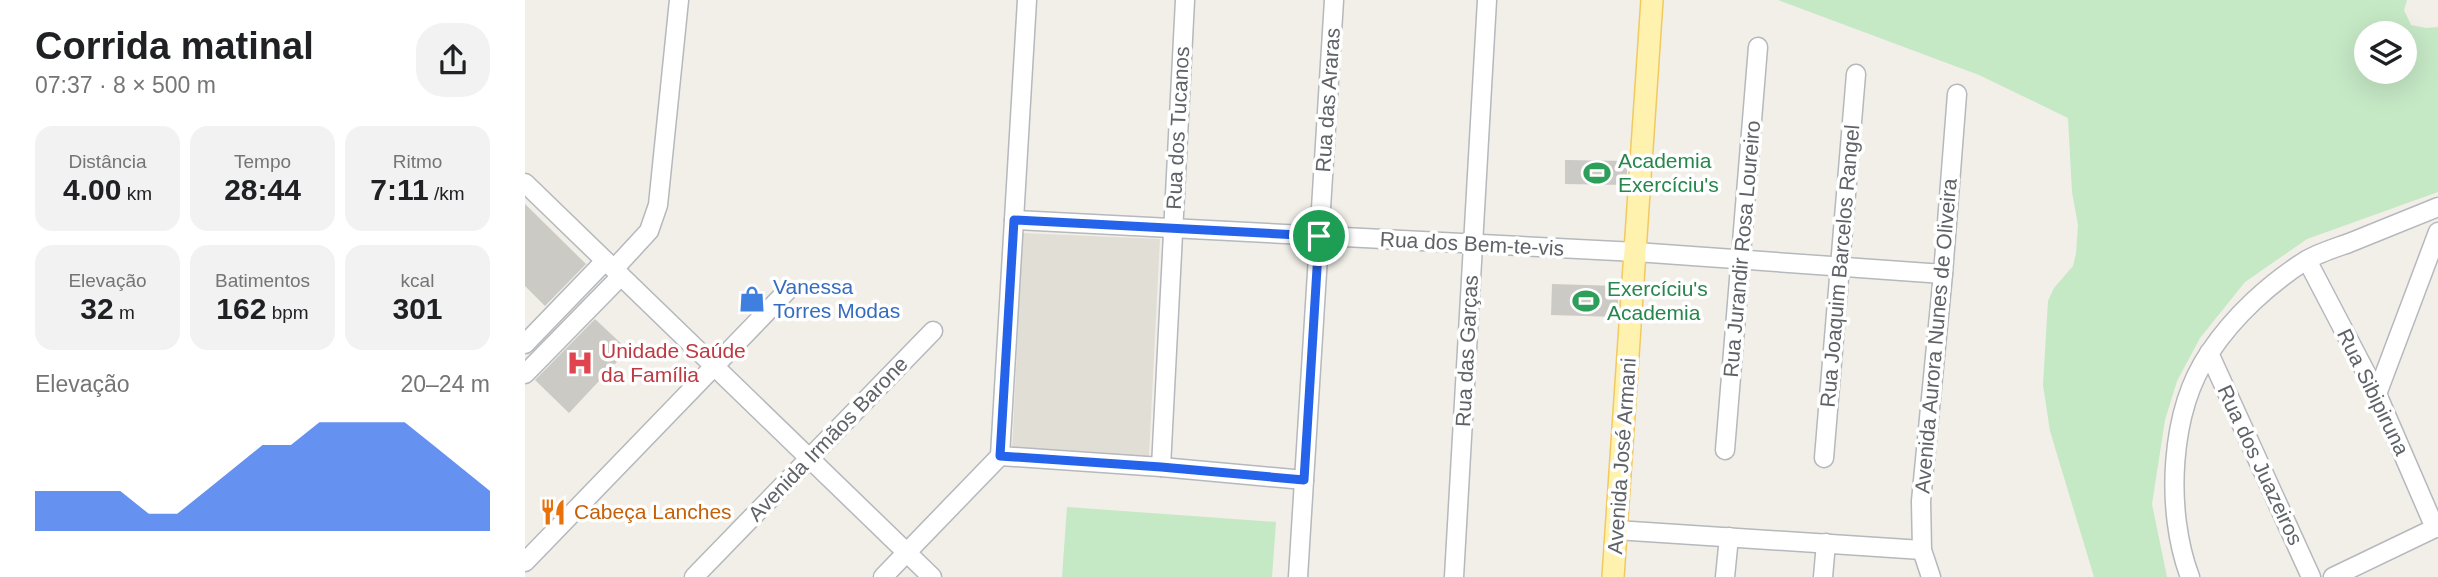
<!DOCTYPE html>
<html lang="pt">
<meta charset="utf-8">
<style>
:root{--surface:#fff;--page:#f2f2f2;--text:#202124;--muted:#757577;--accent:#2563eb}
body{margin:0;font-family:Arial,sans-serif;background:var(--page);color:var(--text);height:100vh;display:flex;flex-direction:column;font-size:26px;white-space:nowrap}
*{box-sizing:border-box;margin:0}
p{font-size:23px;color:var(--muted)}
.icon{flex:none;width:38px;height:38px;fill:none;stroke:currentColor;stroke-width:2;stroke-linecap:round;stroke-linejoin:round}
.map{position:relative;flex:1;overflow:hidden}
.panel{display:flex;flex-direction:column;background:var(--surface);width:525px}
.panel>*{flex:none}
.controls{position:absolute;left:1829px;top:21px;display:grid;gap:14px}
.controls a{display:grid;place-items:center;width:63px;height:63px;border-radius:50%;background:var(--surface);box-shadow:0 7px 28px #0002;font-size:35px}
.pin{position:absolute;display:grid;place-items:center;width:60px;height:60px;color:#fff;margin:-30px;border:4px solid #fff;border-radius:50%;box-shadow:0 2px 7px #0007}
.round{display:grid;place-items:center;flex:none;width:74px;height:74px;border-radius:28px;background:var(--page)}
.overview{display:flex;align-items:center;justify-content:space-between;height:119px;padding:0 35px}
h1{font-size:38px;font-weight:800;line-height:52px}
.stats{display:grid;grid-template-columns:repeat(3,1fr);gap:10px;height:119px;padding:7px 35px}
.stats div{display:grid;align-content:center;border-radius:18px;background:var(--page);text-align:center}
.stats b{font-size:30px;font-weight:800}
.stats small{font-size:19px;font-weight:400}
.stats p{font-size:19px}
.chart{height:196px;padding:14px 35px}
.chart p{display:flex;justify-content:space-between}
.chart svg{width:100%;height:126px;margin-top:7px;fill:var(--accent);opacity:.7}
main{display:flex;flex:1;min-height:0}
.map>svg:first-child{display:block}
</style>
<main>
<section class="panel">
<div class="overview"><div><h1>Corrida matinal</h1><p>07:37 · 8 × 500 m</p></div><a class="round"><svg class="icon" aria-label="share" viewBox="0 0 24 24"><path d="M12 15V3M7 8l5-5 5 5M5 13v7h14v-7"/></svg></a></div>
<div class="stats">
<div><p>Distância</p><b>4.00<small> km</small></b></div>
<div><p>Tempo</p><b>28:44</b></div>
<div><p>Ritmo</p><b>7:11<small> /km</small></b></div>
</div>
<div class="stats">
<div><p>Elevação</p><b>32<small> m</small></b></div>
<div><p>Batimentos</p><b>162<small> bpm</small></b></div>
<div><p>kcal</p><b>301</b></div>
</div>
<div class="chart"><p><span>Elevação</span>20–24 m</p>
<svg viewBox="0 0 160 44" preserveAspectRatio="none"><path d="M0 44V30L10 30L20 30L30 30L40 38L50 38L60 30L70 22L80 14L90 14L100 6L110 6L120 6L130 6L140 14L150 22L160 30V44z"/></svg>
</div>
</section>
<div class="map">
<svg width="1913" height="577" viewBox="0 0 1913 577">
<rect width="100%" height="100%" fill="#f1efe8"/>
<!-- education -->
<polygon fill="#e1ded6" points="498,233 635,239 624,456 487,449"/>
<!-- green -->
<g fill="#c5e8c5" fill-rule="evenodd">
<path d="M 1253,0 L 1882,0 L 1879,10 L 1886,25 L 1901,28 L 1913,27 L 1913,192 L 1782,239 L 1720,282 L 1675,338 L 1652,381 L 1640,420 L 1627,504 L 1642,577 L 1569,577 L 1525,431 L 1518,385 L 1523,301 L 1529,288 L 1548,266 L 1551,253 L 1553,225 L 1547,192 L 1543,118 L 1454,75 ZM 1841,33 L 1880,33 L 1880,72 L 1841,72 Z"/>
<polygon points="542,507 751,522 747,577 537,577"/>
</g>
<!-- building -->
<g fill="#cccac5">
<polygon points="1040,160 1103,161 1101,185 1040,184"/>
<polygon points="0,204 61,264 20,306 0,286"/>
<polygon points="1027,284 1094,286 1092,317 1026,315"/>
<polygon points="70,319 103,350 44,413 10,380"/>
</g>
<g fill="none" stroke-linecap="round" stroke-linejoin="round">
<!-- minor casing -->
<g stroke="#b5b8bc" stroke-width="21">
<g id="minor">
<polyline points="0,183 407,577"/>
<polyline points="489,220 1111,252 1418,274"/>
<polyline points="1782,260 1852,394 1910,528"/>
<polyline points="89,269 124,231 133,205 154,0"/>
<polyline points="0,344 80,261"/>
<polyline points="1684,353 1786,577"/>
<polyline points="0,374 96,276"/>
<polyline points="1852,394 1913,232"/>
<polyline points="1200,450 1233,47"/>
<polyline points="475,456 502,0"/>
<polyline points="475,456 636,467 779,480"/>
<polyline points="1299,458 1331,74"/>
<polyline points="636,467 660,0"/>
<polyline points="1091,530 1397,550"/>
<polyline points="0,562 263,290"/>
<polyline points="169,577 408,331"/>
<polyline points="358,577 475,456"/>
<polyline points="773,577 809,0"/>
<polyline points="929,577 962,0"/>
<polyline points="1200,577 1204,537"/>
<polyline points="1298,577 1301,543"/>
<polyline points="1406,577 1397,550 1396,501 1418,274 1432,94"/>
<path d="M 1665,577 C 1640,511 1644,411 1685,352 C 1709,316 1744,284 1780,261 C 1793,253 1810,248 1824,243 C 1854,231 1883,219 1913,207"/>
<polyline points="1808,577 1910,528"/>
</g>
</g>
<!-- major casing -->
<g stroke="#f2c960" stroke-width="24">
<polyline id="major" points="1088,577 1127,0"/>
</g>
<!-- minor -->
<use href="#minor" stroke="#fff" stroke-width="18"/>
<!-- major -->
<use href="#major" stroke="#fff2af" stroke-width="21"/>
</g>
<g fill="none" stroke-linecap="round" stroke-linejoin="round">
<!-- route casing -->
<g stroke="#fff" stroke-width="14">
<polygon id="route" points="489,220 794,236 779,480 636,467 475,456"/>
</g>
<!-- route -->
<use href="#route" stroke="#2563eb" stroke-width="9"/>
</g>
<!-- icons -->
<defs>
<g id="stadium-bare" transform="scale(2.1)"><path d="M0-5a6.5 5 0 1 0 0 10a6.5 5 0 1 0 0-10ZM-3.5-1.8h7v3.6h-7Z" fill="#2e9e5b" stroke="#fff" stroke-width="2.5" paint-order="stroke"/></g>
<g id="shop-bare" transform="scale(2.1)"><path d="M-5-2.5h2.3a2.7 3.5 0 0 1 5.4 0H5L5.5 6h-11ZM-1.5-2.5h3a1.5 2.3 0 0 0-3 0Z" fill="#3f7fe0" stroke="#fff" stroke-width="2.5" paint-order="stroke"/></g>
<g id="hospital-bare" transform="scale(2.1)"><path d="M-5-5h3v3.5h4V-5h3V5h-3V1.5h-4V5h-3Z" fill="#e0444e" stroke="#fff" stroke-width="2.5" paint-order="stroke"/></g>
<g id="restaurant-bare" transform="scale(2.1)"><path d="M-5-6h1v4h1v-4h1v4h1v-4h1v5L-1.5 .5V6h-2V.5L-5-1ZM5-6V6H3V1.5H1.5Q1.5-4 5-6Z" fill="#e8710a" stroke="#fff" stroke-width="2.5" paint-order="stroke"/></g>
</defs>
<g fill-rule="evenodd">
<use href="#stadium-bare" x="1072" y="173"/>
<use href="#shop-bare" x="227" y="299"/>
<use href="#stadium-bare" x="1061" y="301"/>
<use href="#hospital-bare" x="55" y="363"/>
<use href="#restaurant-bare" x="28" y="512"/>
</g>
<g text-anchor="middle" stroke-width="7" stroke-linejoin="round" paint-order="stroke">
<!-- street labels -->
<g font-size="21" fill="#5f6368" stroke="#fff">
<text transform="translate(803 100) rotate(-86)" y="7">Rua das Araras</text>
<text transform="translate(653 128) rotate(-87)" y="7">Rua dos Tucanos</text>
<text transform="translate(947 244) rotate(3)" y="7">Rua dos Bem-te-vis</text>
<text transform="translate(1217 249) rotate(-85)" y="7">Rua Jurandir Rosa Loureiro</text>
<text transform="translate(1315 266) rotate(-85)" y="7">Rua Joaquim Barcelos Rangel</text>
<text transform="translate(1411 336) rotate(-85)" y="7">Avenida Aurora Nunes de Oliveira</text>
<text transform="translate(942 351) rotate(-87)" y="7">Rua das Garças</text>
<text transform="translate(1848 392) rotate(64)" y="7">Rua Sibipiruna</text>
<text transform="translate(303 439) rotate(-46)" y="7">Avenida Irmãos Barone</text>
<text transform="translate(1097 456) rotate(-86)" y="7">Avenida José Armani</text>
<text transform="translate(1735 465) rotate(65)" y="7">Rua dos Juazeiros</text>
</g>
<!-- leisure labels -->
<g font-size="21" fill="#27864d" stroke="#fff" text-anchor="start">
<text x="1093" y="168">Academia<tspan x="1093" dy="24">Exercíciu's</tspan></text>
<text x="1082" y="296">Exercíciu's<tspan x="1082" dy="24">Academia</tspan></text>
</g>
<!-- shop labels -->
<g font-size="21" fill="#366cbe" stroke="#fff" text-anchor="start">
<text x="248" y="294">Vanessa<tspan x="248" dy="24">Torres Modas</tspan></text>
</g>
<!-- health labels -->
<g font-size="21" fill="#be3a42" stroke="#fff" text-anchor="start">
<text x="76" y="358">Unidade Saúde<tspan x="76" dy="24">da Família</tspan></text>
</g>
<!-- food labels -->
<g font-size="21" fill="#c56008" stroke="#fff" text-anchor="start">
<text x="49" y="519">Cabeça Lanches</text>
</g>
</g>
</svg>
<div class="controls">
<a><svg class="icon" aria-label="layers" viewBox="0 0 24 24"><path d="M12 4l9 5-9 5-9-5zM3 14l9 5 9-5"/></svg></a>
</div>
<div class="pin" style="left:794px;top:236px;background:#1e9e55"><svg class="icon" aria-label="arrive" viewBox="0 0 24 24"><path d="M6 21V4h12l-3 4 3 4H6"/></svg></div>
</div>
</main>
